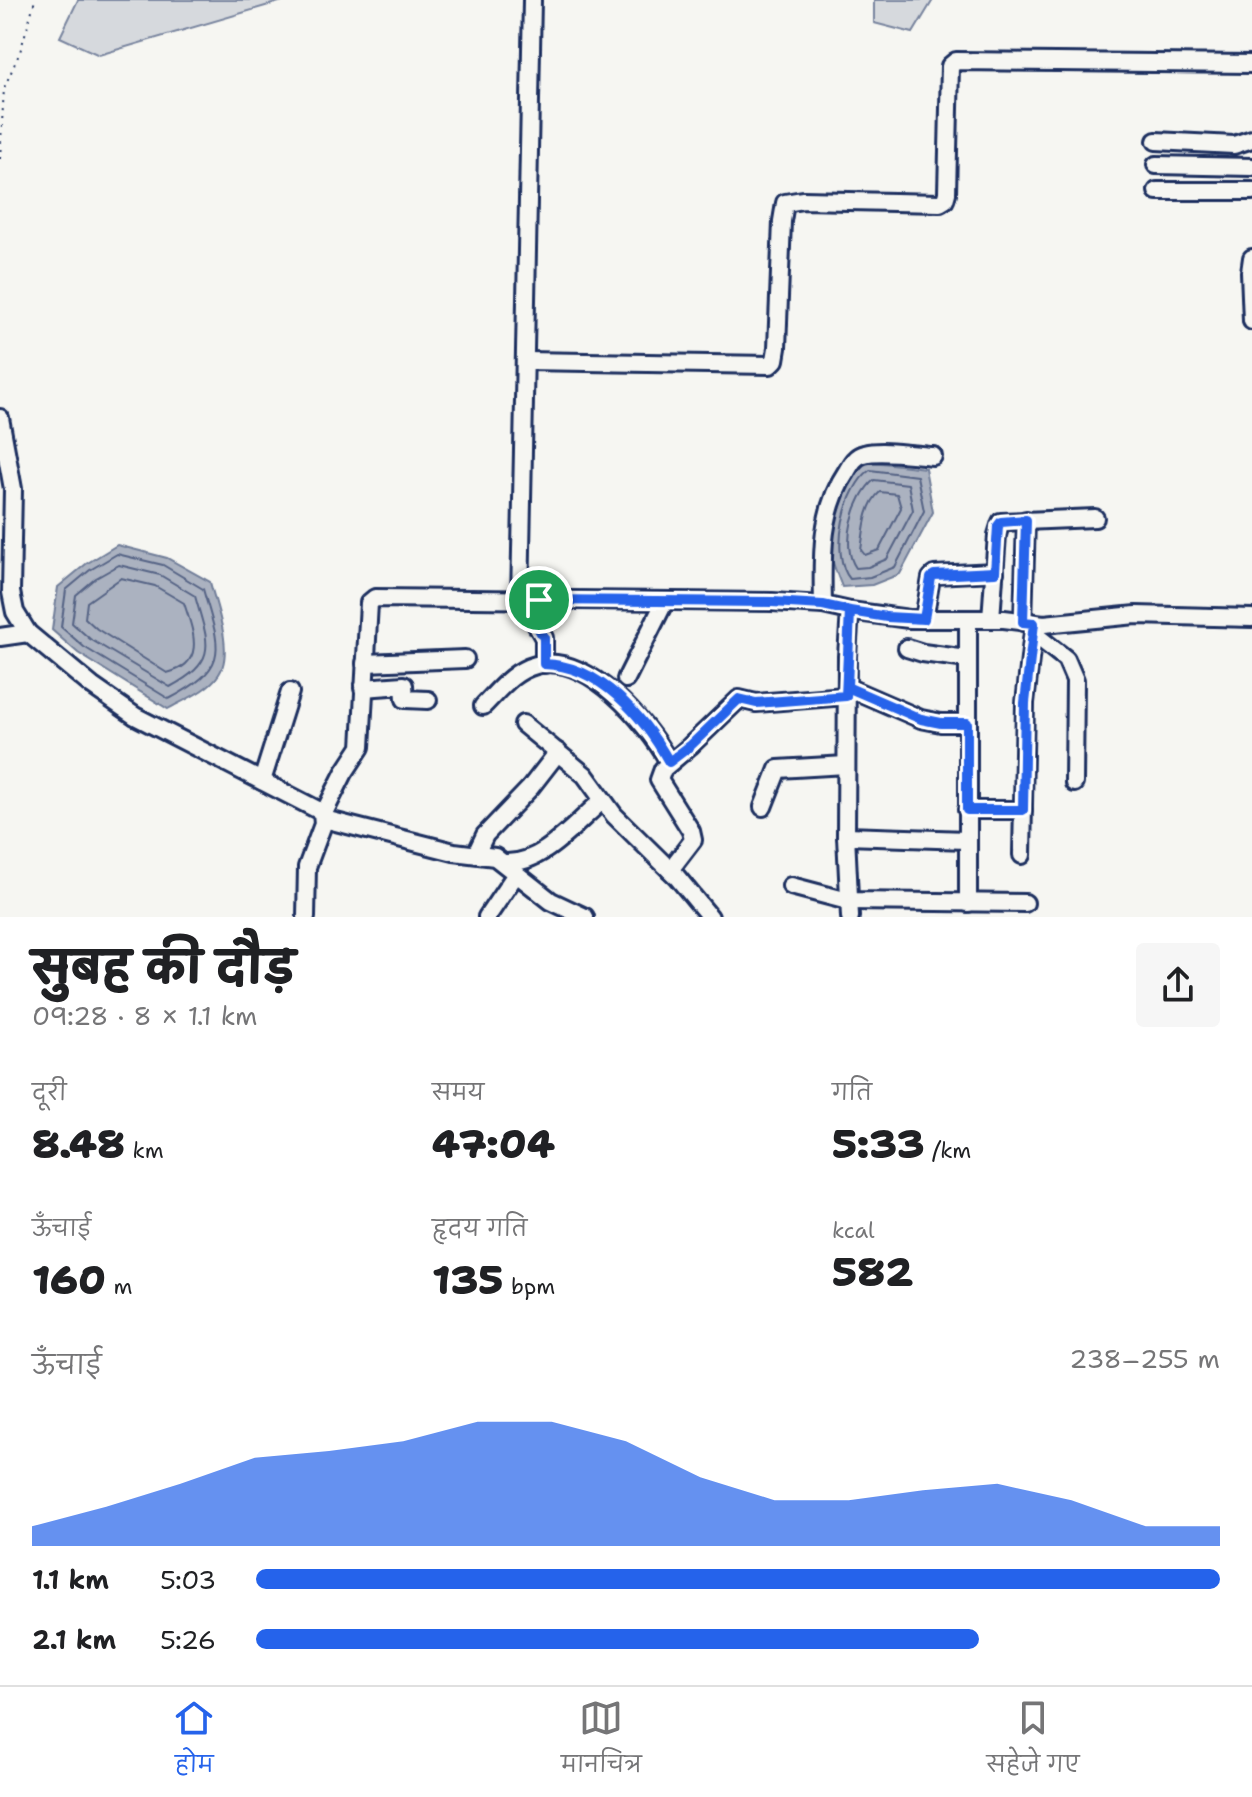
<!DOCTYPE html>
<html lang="hi">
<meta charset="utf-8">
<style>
:root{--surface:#fff;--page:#f6f6f6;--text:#202124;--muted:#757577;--line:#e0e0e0;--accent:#2563eb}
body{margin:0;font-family:"Shantell Sans","Playpen Sans Deva",sans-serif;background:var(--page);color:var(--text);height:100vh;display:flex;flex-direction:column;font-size:30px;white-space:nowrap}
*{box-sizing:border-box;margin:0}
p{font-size:26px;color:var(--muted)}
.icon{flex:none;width:44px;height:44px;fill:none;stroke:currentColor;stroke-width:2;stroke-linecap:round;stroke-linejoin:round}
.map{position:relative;height:917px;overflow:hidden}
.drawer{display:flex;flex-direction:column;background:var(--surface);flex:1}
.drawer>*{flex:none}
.pin{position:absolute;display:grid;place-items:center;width:68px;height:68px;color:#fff;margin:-34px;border:4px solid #fff;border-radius:50%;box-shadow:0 2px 8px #0007}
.round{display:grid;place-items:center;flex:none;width:84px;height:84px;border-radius:8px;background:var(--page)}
.headline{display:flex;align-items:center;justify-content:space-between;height:136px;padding:0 32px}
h1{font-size:44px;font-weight:800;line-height:60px}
.metrics{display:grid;grid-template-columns:repeat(3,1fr);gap:12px;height:136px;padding:8px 32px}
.metrics div{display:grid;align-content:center}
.metrics b{font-size:40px;font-weight:800}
.metrics small{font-size:22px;font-weight:400}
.metrics p{font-size:22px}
.chart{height:224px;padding:16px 32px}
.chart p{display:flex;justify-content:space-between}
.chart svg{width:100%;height:144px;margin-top:8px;fill:var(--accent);opacity:.7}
ul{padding:0 32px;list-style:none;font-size:26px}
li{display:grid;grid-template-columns:128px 96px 1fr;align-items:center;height:60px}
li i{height:20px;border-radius:10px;background:var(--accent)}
.menu{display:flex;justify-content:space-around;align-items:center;height:112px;border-top:2px solid var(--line);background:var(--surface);font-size:22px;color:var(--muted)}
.menu a{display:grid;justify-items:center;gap:4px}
.menu .on{color:var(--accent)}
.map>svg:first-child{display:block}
</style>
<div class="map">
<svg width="1252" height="917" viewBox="0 0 1252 917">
<rect width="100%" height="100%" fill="#f6f6f2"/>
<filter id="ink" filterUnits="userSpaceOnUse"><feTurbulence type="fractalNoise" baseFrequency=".0125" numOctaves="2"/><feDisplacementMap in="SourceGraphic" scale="16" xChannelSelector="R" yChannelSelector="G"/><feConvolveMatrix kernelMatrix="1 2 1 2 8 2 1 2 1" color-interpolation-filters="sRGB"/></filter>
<g filter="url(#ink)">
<!-- green -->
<g fill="#d6d9dd" stroke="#78849e" stroke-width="2">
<polygon points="78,0 286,0 99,55 60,37"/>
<polygon points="874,0 933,0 913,33 874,23"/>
</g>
<!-- water -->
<g fill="#abb2c0" stroke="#717e99" stroke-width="2">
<path d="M 864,461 L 925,468 L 933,512 L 900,574 L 872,585 L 842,587 C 838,577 834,567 831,556 C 825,527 847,483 864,461 Z"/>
<path d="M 117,545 L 167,558 L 210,582 C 216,606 234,651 219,674 C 209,690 184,700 168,709 L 78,653 L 52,630 L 58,587 L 86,564 Z"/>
</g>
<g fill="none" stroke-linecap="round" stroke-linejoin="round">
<!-- shore -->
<g stroke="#556385" stroke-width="2">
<path d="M 870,470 L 917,476 L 924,511 L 895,567 L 870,577 L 850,579 C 829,554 845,487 870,470 Z"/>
<path d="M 874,480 L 908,484 L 913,510 L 887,559 L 868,567 L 856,568 C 840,546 854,497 874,480 Z"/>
<path d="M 880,492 L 897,494 L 901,508 L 879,550 L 865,555 L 861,550 C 864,531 865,505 880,492 Z"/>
<path d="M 117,554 L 163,565 L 203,589 C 220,649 232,666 169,699 L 84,647 L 61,627 L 66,590 L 90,570 Z"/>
<path d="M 119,565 L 160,575 L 195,596 C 208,643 220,660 170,687 L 90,639 L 72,623 L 76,595 L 96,578 Z"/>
<path d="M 121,578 L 155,586 L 184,603 C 193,631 207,664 167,673 L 97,629 L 85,618 L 87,602 Z"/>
</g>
<!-- minor casing -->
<g stroke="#1b2f5e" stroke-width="22">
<g id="minor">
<polyline points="1156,141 1234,145 1252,139"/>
<polyline points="1156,165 1252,167"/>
<polyline points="1157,191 1252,191"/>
<polyline points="1252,258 1250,272 1252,321"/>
<polyline points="525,361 770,365 775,360 777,348 782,221 785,203 803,200 940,203 945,200 947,193 950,66 956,61 1252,64"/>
<polyline points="0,418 13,489 11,592 15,612 28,633 92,686 135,716 322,812 323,824 307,867 306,917"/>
<polyline points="520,600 532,0"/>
<polyline points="539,600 535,622 544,638 544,664"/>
<path d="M 823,605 C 822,559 820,511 847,471 C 851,464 855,456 864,454 C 881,449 914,455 933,456"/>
<polyline points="850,611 909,619 1004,619 1044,624 1136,615 1252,618"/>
<polyline points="924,619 931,578 934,575 995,572"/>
<polyline points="968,619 968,903"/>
<polyline points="991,619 997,535 1001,522 1095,518"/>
<polyline points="1023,622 1026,520"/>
<polyline points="1033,633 1066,659 1075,680 1074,783"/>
<polyline points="0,637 28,633"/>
<polyline points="907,648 923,653 967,659"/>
<polyline points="365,663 465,659"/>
<polyline points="626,679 665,601"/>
<polyline points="847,687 921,719 941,723 967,723"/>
<polyline points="363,688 404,685 405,699 428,700"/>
<path d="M 483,706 C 499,690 513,671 536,665 C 588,652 647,723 669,762"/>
<polyline points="523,724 585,775 614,815 677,877 710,917"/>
<polyline points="262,781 290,692"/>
<polyline points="763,807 778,769 846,765"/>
<polyline points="967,810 1023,810"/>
<polyline points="323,815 344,773 361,747 369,603 375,598 772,602 823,605 850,611 847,656 846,836 850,917"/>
<polyline points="324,819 454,852 495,857 551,901 585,917"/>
<polyline points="846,836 967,840"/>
<polyline points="476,854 485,835 530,788 558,752"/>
<polyline points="1022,855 1025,703 1034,623"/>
<path d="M 504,863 C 543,865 574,824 603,800"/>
<polyline points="670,870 693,840 691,831 659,780 663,769 690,746 739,699 756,703 846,696"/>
<polyline points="791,886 848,901 1025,903"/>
<polyline points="487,917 516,874"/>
</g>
</g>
<!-- path -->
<polyline stroke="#1b2f5e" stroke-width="2" stroke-dasharray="2 6" stroke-linecap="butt" points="0,159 4,88 20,52 35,0"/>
<!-- minor -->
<use href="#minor" stroke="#f6f6f2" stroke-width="16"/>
</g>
</g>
<g fill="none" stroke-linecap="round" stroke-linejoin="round" filter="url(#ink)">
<!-- route casing -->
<g stroke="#fff" stroke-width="16">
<path id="route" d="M 539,600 L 772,602 L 823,605 L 850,611 L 847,687 L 921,719 L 941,723 L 967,723 L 967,810 L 1023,810 L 1025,703 L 1034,623 L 1023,622 L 1026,520 L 1001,522 L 998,526 L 995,572 L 934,575 L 931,578 L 924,619 L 887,617 L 850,611 L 846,696 L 756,703 L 739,699 L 690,746 L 669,762 C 644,717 600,665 544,664 L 544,638 L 535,622 L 539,600"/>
</g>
<!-- route -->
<use href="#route" stroke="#2563eb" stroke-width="10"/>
</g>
</svg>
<div class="pin" style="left:539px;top:600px;background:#1e9e55"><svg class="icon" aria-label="arrive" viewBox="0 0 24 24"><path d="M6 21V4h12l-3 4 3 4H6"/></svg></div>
</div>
<section class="drawer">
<div class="headline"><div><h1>सुबह की दौड़</h1><p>09:28 · 8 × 1.1 km</p></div><a class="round"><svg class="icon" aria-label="share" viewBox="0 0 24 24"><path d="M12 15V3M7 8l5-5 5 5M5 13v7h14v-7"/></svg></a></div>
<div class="metrics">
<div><p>दूरी</p><b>8.48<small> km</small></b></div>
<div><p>समय</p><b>47:04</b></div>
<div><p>गति</p><b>5:33<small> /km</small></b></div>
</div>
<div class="metrics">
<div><p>ऊँचाई</p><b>160<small> m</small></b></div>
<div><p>हृदय गति</p><b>135<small> bpm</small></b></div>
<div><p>kcal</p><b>582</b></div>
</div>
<div class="chart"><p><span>ऊँचाई</span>238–255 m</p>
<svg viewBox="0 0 160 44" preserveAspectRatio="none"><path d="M0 44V38L10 32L20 25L30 17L40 15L50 12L60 6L70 6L80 12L90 23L100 30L110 30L120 27L130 25L140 30L150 38L160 38V44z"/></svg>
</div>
<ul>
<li><b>1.1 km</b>5:03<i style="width:100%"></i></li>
<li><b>2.1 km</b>5:26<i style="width:75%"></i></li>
</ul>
</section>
<nav class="menu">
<a class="on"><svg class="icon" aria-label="home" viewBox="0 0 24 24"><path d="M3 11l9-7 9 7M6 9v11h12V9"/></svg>होम</a>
<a><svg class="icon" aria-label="map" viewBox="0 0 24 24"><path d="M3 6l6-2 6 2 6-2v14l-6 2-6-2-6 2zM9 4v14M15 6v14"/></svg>मानचित्र</a>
<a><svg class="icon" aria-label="saved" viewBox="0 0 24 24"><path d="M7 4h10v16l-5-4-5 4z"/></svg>सहेजे गए</a>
</nav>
